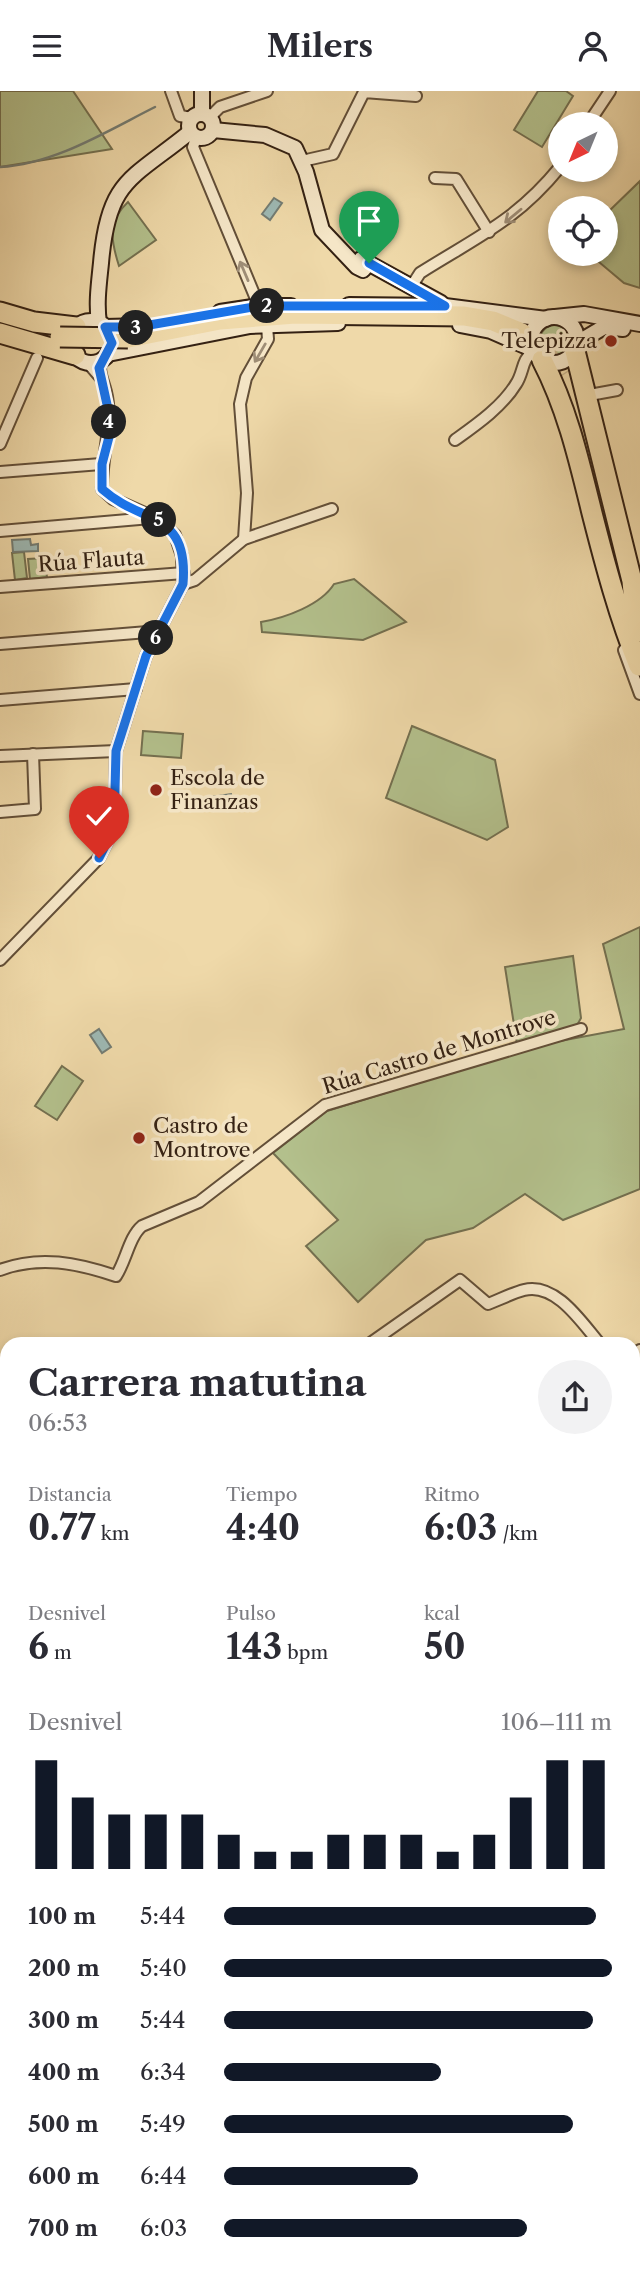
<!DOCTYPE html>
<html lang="es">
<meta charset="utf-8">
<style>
:root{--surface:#fff;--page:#f2f2f3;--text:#2b2b33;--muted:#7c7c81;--accent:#111827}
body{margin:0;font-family:"Libre Caslon Text",serif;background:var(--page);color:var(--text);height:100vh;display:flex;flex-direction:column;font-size:26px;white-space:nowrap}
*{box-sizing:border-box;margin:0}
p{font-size:23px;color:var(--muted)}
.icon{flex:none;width:38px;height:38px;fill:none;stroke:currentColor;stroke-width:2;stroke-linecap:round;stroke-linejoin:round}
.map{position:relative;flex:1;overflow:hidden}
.panel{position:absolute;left:0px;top:1246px;width:640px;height:936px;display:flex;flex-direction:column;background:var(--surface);border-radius:21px 21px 0 0;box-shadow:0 4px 10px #0003}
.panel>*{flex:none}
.needle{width:46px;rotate:223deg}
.fabs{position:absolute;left:548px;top:21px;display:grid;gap:14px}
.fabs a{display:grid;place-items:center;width:70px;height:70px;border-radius:50%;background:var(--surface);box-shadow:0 4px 10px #0003;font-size:35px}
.pin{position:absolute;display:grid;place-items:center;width:60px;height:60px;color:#fff;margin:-72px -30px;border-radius:50% 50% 50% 0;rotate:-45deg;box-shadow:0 0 7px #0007}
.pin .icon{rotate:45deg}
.km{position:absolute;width:35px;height:35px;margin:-18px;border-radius:50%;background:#222;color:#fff;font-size:19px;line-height:35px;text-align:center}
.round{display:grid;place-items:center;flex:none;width:74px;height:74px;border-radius:37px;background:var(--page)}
.overview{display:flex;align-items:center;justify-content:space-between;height:119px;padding:0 28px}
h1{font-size:38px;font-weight:700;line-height:52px}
.metrics{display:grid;grid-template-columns:repeat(3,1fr);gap:10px;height:119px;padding:7px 28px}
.metrics div{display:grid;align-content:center}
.metrics b{font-size:35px;font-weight:700}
.metrics small{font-size:19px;font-weight:400}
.metrics p{font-size:19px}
.chart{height:196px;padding:14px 28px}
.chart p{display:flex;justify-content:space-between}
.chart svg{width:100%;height:126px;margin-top:7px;stroke:var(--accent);stroke-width:6}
ul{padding:0 28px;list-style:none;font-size:23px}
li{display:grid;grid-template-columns:112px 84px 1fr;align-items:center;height:52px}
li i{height:18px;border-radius:9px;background:var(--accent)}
header{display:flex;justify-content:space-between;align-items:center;height:91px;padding:0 28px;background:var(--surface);font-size:32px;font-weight:700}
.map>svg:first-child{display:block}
</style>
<header><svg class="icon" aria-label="menu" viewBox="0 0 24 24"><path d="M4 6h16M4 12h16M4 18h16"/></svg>Milers<svg class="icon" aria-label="person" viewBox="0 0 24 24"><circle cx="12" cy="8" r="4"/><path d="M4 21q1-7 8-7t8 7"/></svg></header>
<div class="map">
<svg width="640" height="2181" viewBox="0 0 640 2181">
<rect width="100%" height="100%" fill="#efd9a9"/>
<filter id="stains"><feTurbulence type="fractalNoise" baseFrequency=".00286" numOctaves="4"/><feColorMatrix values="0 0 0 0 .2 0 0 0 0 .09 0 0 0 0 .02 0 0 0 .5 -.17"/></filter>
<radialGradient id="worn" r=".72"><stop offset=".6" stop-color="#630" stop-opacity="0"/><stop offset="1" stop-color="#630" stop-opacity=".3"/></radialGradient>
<!-- green -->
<g fill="#b3c08c" stroke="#747050" stroke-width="2">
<polygon points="0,0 73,0 112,58 0,76"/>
<polygon points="538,0 566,0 573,5 542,56 514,39"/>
<polygon points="640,90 640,197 624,192 593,166 596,163 606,163 606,123"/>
<path d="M 128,111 L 156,149 L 119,175 C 111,150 107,130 128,111 Z"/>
<circle cx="555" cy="249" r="15"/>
<polygon points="24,461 27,487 15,489 12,462"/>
<polygon points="44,467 47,486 30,488 28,468"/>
<path d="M 354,488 L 406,531 L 363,549 L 262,541 L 261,531 C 285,527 321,514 334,493 Z"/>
<polygon points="412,635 495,669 508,736 487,749 386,707"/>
<polygon points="143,640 183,643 181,667 141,664"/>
<polygon points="640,836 640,1098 563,1129 525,1103 473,1137 426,1149 358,1211 306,1155 338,1129 273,1062 327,1020 544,953 624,938 603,853"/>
<polygon points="573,865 581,927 575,938 517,953 505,876"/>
<polygon points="62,975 83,990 57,1029 35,1015"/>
<polygon points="342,2175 401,2175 402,2181 343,2181"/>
</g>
<!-- water -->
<g fill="#9db8b3" stroke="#737c73" stroke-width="2">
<polygon points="274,107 282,112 270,129 262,123"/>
<polygon points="30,448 31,454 38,453 38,460 13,461 12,449"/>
<polygon points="231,703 233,712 211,715 210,706"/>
<polygon points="99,938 111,956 102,962 90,944"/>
</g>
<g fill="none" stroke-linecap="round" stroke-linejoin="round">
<!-- stream -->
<path stroke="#737c73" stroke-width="2.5" d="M 0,76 C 55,73 107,40 155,16"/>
<!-- highway-tunnel -->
<polyline stroke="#cab48b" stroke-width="19" stroke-dasharray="19 10" stroke-linecap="butt" points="522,242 547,263 562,285"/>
<!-- street casing -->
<g stroke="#634f38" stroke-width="14">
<g id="street">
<polyline points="171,0 180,25 192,27"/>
<polyline points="210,26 220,16 267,0"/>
<polyline points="588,33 610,0"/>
<polyline points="196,47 193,56 259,215"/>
<polyline points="302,70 333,63 364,1 416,5"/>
<polyline points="435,87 456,88 489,141"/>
<path d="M 411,196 L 420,182 C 477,146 516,130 560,76"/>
<polyline points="87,271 100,286"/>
<polyline points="584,305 617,299"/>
<path d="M 455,349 C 476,334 502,316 516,293 C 524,281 521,270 533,260"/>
<polyline points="0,353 37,267"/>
<polyline points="0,381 101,373"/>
<polyline points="0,440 151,427"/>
<polyline points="244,448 247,402 240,313 246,287 268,248 267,235"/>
<polyline points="183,493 195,489 244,448 332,418"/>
<polyline points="0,496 184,482"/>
<polyline points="0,553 160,540"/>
<polyline points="624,559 640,603"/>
<polyline points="0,609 136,598"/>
<polyline points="0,665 116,660"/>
<polyline points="0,721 35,718 33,663"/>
<path d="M 0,869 L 99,767 L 114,737 L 116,660 L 146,565 L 183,493 L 182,465 L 175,444 L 156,427 L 113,408 L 102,398 C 101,365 114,334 106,301 C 103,289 98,281 101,269"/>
<path d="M 0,1179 C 40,1164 77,1172 116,1185 C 126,1170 129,1146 142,1135 L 199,1111 L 325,1014 L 581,938"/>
<path d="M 369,1253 L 460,1189 L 488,1213 C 499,1209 512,1202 524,1199 C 556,1191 582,1232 600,1253"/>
<polyline points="634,1271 640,1259"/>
<polyline points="634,1409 640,1414"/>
<polyline points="0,1484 7,1480"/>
<polyline points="634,1615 640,1621"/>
<polyline points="634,1708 640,1709"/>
<polyline points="634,1723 640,1724"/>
<polyline points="634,1820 640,1822"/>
<polyline points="0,1860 7,1853"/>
<polyline points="634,2112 640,2111"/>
<polyline points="0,2153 7,2153"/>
<polyline points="303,2175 304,2181"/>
<polyline points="410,2175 411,2181"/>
<polyline points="480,2175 480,2181"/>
<polyline points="201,2181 220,2175"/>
</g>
</g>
<!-- secondary casing -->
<g stroke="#342113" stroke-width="18">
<g id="secondary">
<circle cx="201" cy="35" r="12"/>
<polyline points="202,23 202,0"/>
<polyline points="213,39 265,44 295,57 306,81 322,139 357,176 363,179 369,172"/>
<polyline points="361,168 441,212"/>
<polyline points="349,214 445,215 546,228"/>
<polyline points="220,221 259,215 291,215"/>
<polyline points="555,226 584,223 640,233"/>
<circle cx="554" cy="249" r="23"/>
<circle cx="91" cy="251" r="21"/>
<path d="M 99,232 C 96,212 99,192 101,172 C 108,88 131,89 190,41"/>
<polyline points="460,234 491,240 532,258"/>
<polyline points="105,236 145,235"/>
<polyline points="577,252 604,236 623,238"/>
<polyline points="108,263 250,235 338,232"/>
<polyline points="0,2121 7,2137"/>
<polyline points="17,2175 18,2181"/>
</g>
</g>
<!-- highway casing -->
<g stroke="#342113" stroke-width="23">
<g id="highway">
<polyline points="0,221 34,231 76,236"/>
<polyline points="0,242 75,264"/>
<polyline points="128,247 220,229 295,223 464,225 493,230 522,242"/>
<polyline points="575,260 632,490 635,522"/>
<path d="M 542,269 C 567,317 579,369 592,422 C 605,473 619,526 639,575"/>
<polyline points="631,511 640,541"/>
<polyline points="634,1938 640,1919"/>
<polyline points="634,2044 635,1988 640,1956"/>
<polyline points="606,2175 606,2181"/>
<polyline points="626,2175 627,2181"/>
</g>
</g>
<!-- street -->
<use href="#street" stroke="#f5e6c7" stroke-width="10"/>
<!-- secondary -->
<use href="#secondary" stroke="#f5e6c7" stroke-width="14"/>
<!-- highway -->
<use href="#highway" stroke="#efd9a9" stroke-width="19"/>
<!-- highway-bridge casing -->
<g stroke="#342113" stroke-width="23" stroke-linecap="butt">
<polyline id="highway-bridge" points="60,246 128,247"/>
</g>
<!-- highway-bridge -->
<use href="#highway-bridge" stroke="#efd9a9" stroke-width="19"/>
</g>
<!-- one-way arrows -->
<defs><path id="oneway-shaft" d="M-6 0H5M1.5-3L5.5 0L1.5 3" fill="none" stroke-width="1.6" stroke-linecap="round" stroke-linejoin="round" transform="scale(1.75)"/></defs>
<g stroke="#9e8d76">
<use href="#oneway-shaft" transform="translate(513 125) rotate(140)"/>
<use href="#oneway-shaft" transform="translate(244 180) rotate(-113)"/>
<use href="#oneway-shaft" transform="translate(260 262) rotate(120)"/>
</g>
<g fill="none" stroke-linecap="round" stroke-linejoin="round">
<!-- route casing -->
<g stroke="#fff" stroke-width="14">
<path id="route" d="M 99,767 L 114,737 L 116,660 L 146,565 L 183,493 C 189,419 142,434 102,398 L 102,373 L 109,346 L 108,318 L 99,277 L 112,252 L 105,236 L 138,236 L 259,215 L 445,215 L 369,172"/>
</g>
<!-- route -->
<use href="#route" stroke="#1a73e8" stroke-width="9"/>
</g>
<!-- markers -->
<g fill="#8f2418" stroke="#f5e6c7" stroke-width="2.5">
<circle cx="611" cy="250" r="7"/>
<circle cx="156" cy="699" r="7"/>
<circle cx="139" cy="1047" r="7"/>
</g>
<g text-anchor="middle" stroke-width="7" stroke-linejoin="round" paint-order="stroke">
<!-- poi labels -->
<g font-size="21" fill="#342113" stroke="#f5e6c7" text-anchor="start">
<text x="597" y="257" text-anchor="end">Telepizza</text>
<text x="170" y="694">Escola de<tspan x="170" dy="24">Finanzas</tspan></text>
<text x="153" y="1042">Castro de<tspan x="153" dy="24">Montrove</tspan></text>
</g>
<!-- street labels -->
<g font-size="21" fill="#342113" stroke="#f5e6c7">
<text transform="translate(91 470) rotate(-4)" y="7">Rúa Flauta</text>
<text transform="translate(439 961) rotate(-17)" y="7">Rúa Castro de Montrove</text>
</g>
</g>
<rect width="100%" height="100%" filter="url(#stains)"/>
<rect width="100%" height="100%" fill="url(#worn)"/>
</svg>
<div class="fabs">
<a><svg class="needle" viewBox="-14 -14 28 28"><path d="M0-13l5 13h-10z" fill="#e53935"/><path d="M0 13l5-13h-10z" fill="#7c7c81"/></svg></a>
<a><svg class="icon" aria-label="locate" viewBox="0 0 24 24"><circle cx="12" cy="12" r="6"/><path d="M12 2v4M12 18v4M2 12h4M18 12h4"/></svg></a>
</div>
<div class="pin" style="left:369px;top:172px;background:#1e9e55"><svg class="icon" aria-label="arrive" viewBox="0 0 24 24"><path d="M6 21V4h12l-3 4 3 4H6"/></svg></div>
<div class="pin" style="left:99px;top:767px;background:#d93025"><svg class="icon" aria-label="check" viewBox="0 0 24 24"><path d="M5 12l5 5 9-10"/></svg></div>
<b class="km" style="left:267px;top:215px">2</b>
<b class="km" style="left:136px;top:237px">3</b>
<b class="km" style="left:109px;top:331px">4</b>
<b class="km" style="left:159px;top:429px">5</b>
<b class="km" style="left:156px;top:547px">6</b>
<section class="panel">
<div class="overview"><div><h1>Carrera matutina</h1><p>06:53</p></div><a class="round"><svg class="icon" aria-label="share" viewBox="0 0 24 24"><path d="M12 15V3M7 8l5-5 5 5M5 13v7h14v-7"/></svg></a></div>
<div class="metrics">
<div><p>Distancia</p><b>0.77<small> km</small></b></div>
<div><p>Tiempo</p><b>4:40</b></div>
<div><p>Ritmo</p><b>6:03<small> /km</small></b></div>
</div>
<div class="metrics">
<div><p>Desnivel</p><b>6<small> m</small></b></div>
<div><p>Pulso</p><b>143<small> bpm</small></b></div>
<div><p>kcal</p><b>50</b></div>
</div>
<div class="chart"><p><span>Desnivel</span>106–111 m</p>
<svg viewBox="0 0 160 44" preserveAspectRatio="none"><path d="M5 44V6M15 44V19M25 44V25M35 44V25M45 44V25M55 44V32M65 44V38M75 44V38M85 44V32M95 44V32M105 44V32M115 44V38M125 44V32M135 44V19M145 44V6M155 44V6"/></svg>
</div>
<ul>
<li><b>100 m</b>5:44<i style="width:96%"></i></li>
<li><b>200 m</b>5:40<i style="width:100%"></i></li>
<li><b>300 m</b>5:44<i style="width:95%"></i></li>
<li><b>400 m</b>6:34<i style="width:56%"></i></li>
<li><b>500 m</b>5:49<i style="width:90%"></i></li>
<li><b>600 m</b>6:44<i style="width:50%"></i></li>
<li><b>700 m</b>6:03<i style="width:78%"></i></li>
</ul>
</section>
</div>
